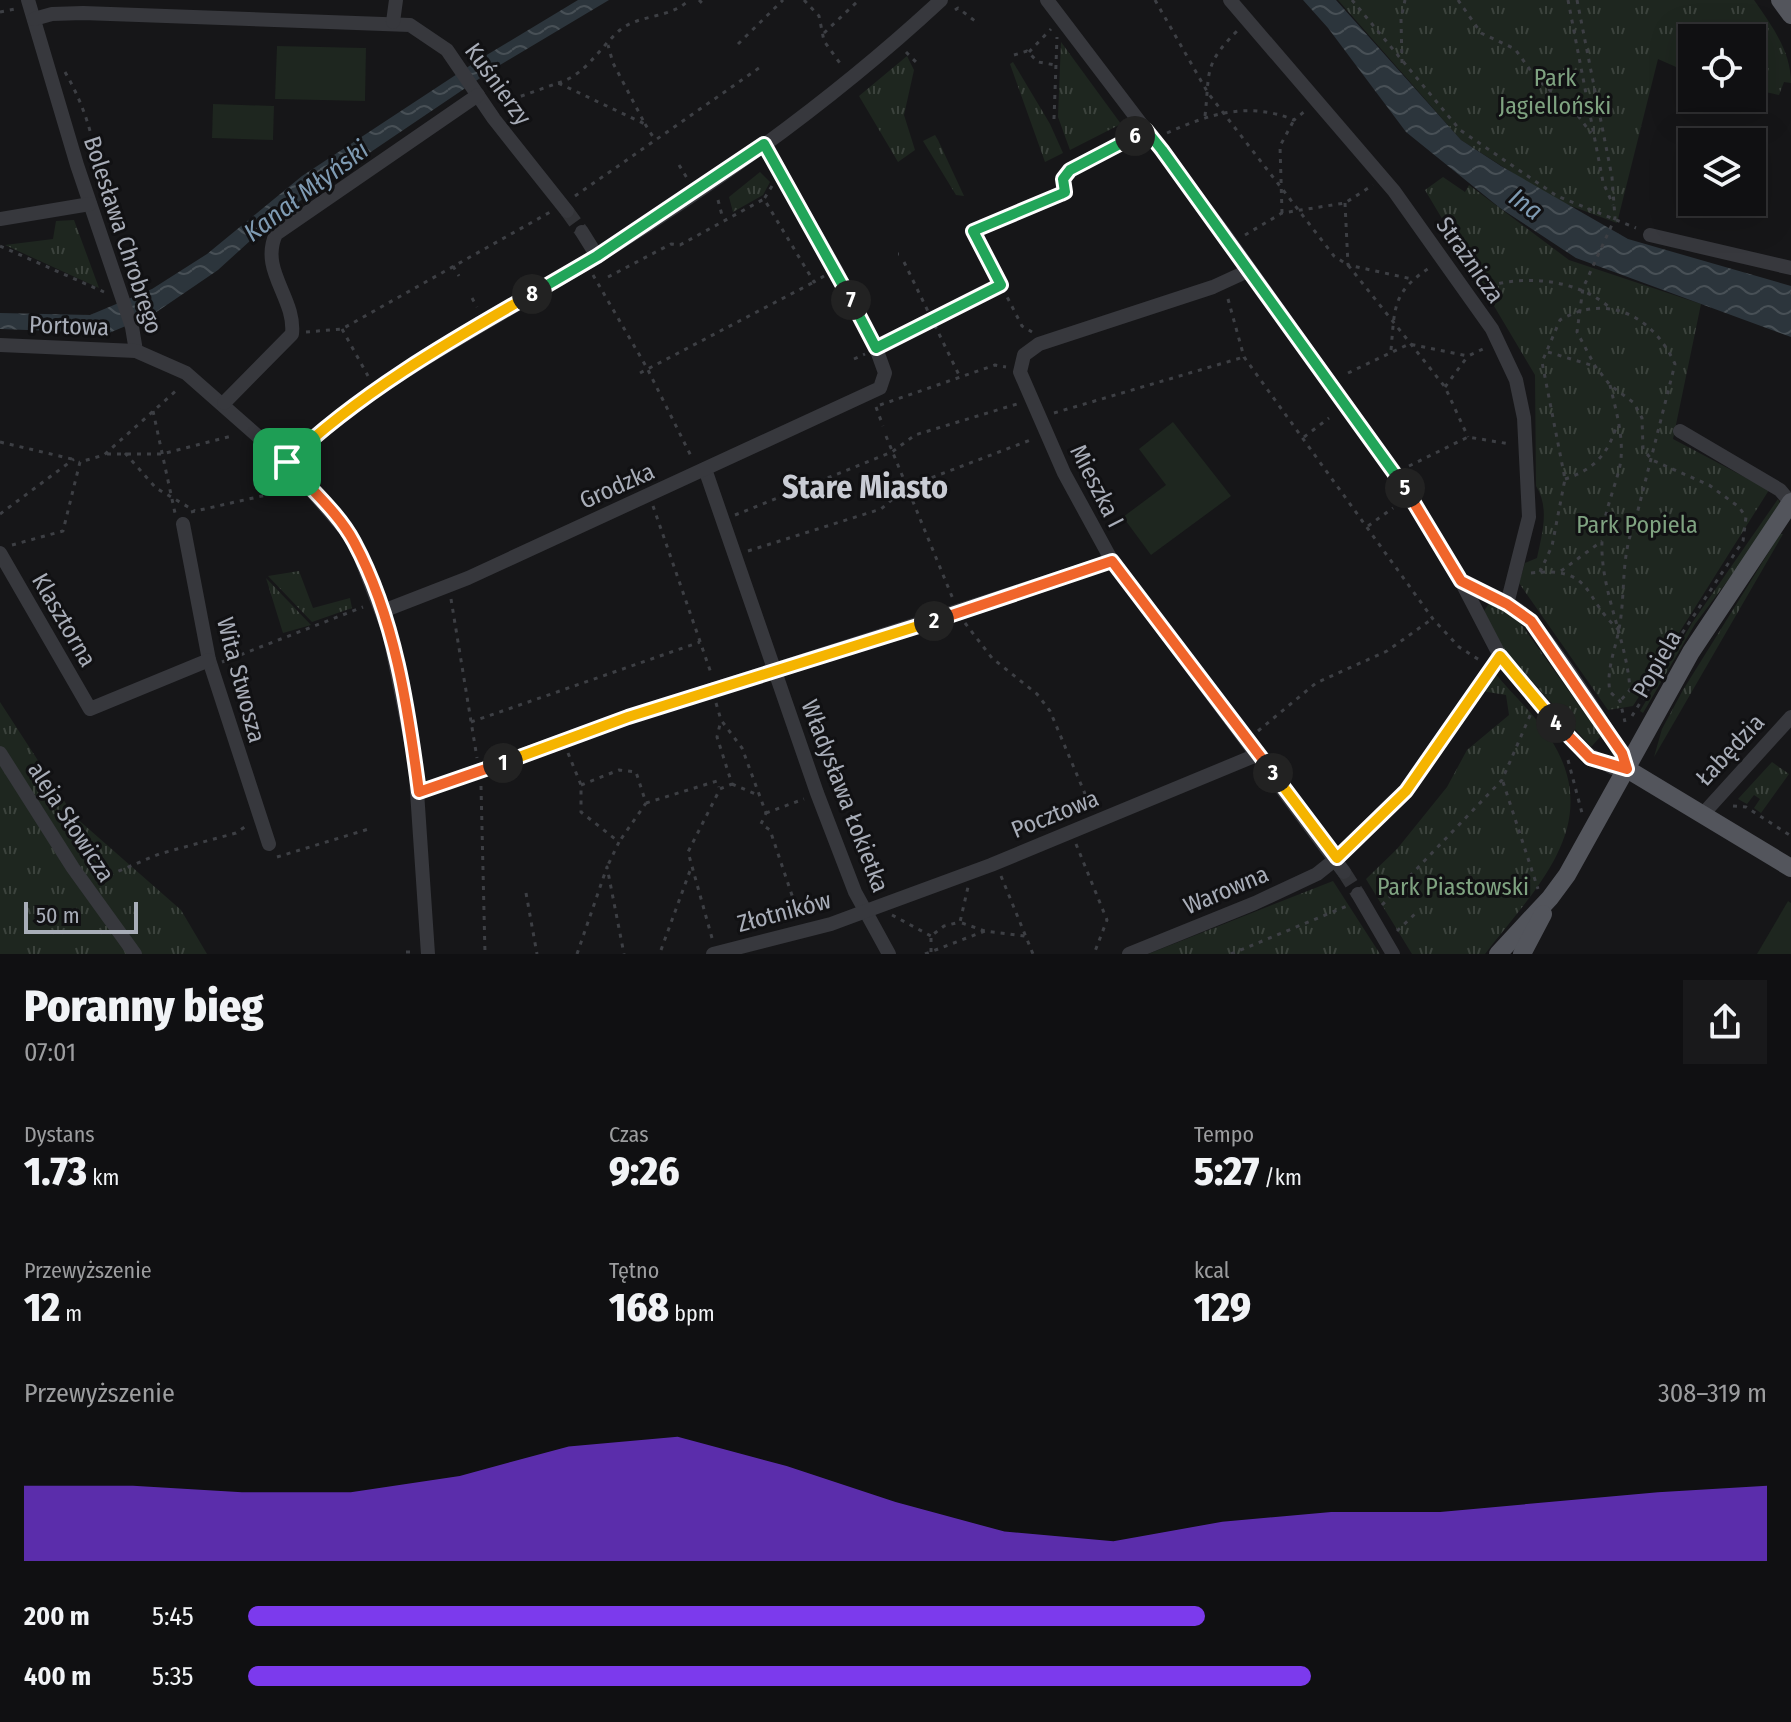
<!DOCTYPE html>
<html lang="pl">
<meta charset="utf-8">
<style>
:root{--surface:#101012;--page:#19191b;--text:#f1f3f6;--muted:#9c9d9f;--line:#303032;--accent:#7c3aed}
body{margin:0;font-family:"Fira Sans Condensed",sans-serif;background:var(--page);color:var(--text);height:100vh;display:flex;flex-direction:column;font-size:30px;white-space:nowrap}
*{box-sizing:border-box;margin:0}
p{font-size:26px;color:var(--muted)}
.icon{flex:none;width:44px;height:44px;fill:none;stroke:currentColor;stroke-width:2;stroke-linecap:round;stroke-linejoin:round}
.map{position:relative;height:954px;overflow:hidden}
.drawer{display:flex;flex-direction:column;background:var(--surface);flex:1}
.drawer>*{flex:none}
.controls{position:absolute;left:1678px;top:24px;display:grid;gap:16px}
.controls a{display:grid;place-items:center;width:88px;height:88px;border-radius:0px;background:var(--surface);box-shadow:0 8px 32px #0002,0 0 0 2px var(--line);font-size:40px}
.scale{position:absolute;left:24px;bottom:20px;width:114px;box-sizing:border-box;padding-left:8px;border:4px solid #a8adb8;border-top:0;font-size:22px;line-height:28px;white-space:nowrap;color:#a8adb8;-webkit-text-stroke:6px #111113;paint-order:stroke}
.pin{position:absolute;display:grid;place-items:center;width:68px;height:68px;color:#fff;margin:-34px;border-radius:16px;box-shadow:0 4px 12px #0006}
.km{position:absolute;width:40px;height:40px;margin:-20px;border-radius:50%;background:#222;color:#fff;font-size:22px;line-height:40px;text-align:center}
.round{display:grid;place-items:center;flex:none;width:84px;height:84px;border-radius:0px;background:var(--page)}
.headline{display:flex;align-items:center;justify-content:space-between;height:136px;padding:0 24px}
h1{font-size:44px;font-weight:800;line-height:60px}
.stats{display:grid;grid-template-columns:repeat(3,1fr);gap:12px;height:136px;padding:8px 24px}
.stats div{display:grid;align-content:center}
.stats b{font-size:40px;font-weight:800}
.stats small{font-size:22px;font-weight:400}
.stats p{font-size:22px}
.chart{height:224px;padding:16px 24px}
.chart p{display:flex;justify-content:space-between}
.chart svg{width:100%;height:144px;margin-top:8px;fill:var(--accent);opacity:.7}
ul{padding:0 24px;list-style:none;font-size:26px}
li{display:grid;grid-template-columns:128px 96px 1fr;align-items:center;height:60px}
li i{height:20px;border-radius:10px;background:var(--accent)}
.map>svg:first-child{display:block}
</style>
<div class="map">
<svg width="1791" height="954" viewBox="0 0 1791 954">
<defs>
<pattern id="grass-tufts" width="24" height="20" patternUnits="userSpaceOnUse" patternTransform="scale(2)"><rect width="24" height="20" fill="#1e261f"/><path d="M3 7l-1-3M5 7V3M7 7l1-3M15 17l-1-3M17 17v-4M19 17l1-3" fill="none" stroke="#3c433d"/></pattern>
<pattern id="water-waves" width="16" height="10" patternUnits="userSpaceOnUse" patternTransform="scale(2)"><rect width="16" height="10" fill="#2c353c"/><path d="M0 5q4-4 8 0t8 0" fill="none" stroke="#485056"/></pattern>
</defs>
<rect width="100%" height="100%" fill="#161618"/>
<!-- grass -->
<g fill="url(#grass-tufts)">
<path d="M 1338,0 L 1754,0 C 1772,26 1791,51 1791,83 L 1784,82 L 1779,95 L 1752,89 L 1752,38 L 1692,38 L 1692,74 L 1658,59 L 1617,223 L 1555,200 L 1461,140 Z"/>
<polygon points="1061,42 1121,124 1070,150 1058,117"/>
<polygon points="907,56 914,70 904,115 915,150 898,162 859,96"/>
<polygon points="1013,62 1050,124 1063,153 1045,162 1010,64"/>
<polygon points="935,135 938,140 964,196 956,195 923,141"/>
<polygon points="760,172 770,182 763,195 733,212 729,197"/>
<path d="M 1443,177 L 1465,192 L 1469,185 L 1569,260 L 1701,304 L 1673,439 L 1769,490 L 1633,706 L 1608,710 L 1519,583 L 1525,563 L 1537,558 C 1542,534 1550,508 1536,486 L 1535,375 L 1425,190 Z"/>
<polygon points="74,220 99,288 5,245 53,239 56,221"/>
<polygon points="1778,499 1780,503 1756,543 1695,624 1643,713 1640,711 1692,623"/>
<polygon points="1780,534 1783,534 1654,757 1662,729 1683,690"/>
<polygon points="299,571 313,608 350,598 352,608 312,622 268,576"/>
<polygon points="266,578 311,625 283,633"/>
<polygon points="1490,602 1516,617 1601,736 1591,747 1504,650 1484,611"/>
<path d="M 1494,672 C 1512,694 1535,715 1550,738 C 1606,825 1535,888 1485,954 L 1412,954 L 1366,879 L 1397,849 L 1447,787 L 1467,750 L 1509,715 L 1506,695 L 1481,691 Z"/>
<polygon points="0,702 74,816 181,910 207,954 0,954"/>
<polygon points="1772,762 1789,774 1761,813 1754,808 1760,799 1754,795 1747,804 1738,799"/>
<polygon points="1333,881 1380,954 1148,954"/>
</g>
<!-- garden -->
<g fill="#1e261f">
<polygon points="277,46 366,48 365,101 275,99"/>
<polygon points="213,104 274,106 273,140 212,138"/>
<polygon points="1173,422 1231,496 1151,555 1123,517 1166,485 1139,449"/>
<polygon points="1788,901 1791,903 1791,954 1757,954"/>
</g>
<!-- water -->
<g fill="url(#water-waves)">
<polygon points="578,0 609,0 495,68 353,164 274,219 218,270 152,315 109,333 0,329 0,313 90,315 152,289 207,254 302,176 480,59"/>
<polygon points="1303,0 1336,0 1461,140 1501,166 1628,239 1791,286 1791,337 1576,258 1500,208 1406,132 1328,28"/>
</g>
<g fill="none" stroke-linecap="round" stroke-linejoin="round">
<!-- minor-tunnel -->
<g stroke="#333438" stroke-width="14" stroke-dasharray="14 7" stroke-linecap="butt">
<polyline points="567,211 582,232"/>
<polyline points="1344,872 1358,894"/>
</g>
<!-- path -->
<g stroke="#3d3f44" stroke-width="3" stroke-dasharray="4 6" stroke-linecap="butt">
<polyline points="699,0 703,4"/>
<polyline points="804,0 819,16 824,41 842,66"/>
<polyline points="1155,0 1208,93 1334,256 1348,265 1445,387 1468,437"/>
<polyline points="1352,0 1460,130 1557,196 1636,228"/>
<polyline points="1458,0 1481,33 1515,49 1536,78 1576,113 1591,133"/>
<polyline points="1568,0 1603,182 1613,205"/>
<polyline points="1577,0 1612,177 1615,218 1583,288 1577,332 1595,366 1610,385 1634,403 1642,418 1643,449 1652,460 1709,485 1739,507 1746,517 1743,541 1681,635"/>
<polyline points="955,10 958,8 979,24"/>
<polyline points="0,12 15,9"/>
<polyline points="824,33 859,0"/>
<polyline points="738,44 783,0"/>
<polyline points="906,52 920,66"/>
<polyline points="1029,52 1051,29"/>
<polyline points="1014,55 1027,51 1038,62 1055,65"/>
<polyline points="1402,63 1401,19 1405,0"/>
<path d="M 65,72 C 82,101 97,141 96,175"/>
<path d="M 558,83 C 586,75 599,48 620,30 C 639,14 670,19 689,0"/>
<polyline points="502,103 558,83 645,124 613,63 608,45"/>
<path d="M 1205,116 C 1210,72 1203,65 1237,31"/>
<polyline points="1054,119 1057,37"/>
<polyline points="645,124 655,140"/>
<path d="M 1167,133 C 1210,114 1248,101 1294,120 L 1305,111"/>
<polyline points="679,165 687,178"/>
<polyline points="772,186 764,199 814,282 824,276"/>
<polyline points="575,196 759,68"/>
<polyline points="718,200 723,219"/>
<polyline points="1345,203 1348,265 1412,279"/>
<polyline points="1282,213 1280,146 1294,120"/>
<polyline points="1245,235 1282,213 1345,203 1373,185"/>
<polyline points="980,244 1022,326 1032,332"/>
<polyline points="0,246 104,292"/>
<polyline points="898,254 899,254"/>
<polyline points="904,262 960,377"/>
<polyline points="453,266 459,276"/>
<polyline points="593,275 647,368 692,458"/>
<polyline points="608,277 671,244 680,245 764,199"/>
<path d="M 1480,289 C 1521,274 1575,278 1609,307"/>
<polyline points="1790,293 1791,293"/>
<polyline points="472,298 477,307"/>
<polyline points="1228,299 1244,357 1433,619 1459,647 1481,661"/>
<polyline points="342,329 368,376"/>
<polyline points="306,332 342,329 552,211"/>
<polyline points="889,341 1001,285"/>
<path d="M 1391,350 C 1395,306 1392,292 1432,266"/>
<polyline points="1548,352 1594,366"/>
<polyline points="854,359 865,354"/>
<polyline points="640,373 814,282"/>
<polyline points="1348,373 1409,344 1468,356 1487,347"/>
<path d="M 1610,385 C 1616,411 1626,443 1619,470 C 1613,493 1603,515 1602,541 C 1600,591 1627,639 1630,690 L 1620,701"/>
<polyline points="1445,387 1468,356"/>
<polyline points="880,405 995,365 1006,367"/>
<polyline points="876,407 883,426"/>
<polyline points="153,411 175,513"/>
<polyline points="1054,413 1244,357"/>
<polyline points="886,436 953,599"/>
<polyline points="1304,437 1329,418"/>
<polyline points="0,442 72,459"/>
<polyline points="125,453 156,488 195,511"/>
<polyline points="107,454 162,454 232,436"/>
<polyline points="1409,466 1468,437 1510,444"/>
<path d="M 1565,479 C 1594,470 1609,453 1617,424"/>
<polyline points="653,506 712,676"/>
<polyline points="191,512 293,489"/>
<polyline points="0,514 74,459"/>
<polyline points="735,515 892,452 915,435 1017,404"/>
<polyline points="1368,526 1393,508"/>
<polyline points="12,545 63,531 80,462 104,455 178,389"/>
<polyline points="748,551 881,509 907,487 1033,439"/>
<polyline points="1561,571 1602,541"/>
<path d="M 1540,572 L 1552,546 L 1565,479 L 1542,362 L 1560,320 C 1608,292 1654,317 1675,364 L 1635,522 C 1620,557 1626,593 1619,629 C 1615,651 1606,670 1610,692 L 1620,701 L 1625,722"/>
<path d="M 1531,573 C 1595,566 1582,598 1619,630"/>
<polyline points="451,599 477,758"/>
<polyline points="965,623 992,658 1037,694 1050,711 1091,808"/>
<polyline points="222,662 363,607"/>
<polyline points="716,703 721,720 742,748 766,813 761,824 770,830 799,916"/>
<polyline points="1632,716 1661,669"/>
<polyline points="471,722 700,642"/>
<polyline points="1258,731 1316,683 1387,651 1432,619"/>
<polyline points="568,753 581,785 581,812 619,842 608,865"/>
<polyline points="1568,760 1582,813"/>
<polyline points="1503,782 1538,889"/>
<polyline points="732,784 758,795"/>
<polyline points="581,785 619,770 636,772 646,803 619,842"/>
<polyline points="481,786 485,954"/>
<polyline points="646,803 717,781 719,787"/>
<polyline points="1733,806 1746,807 1791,836"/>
<polyline points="766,813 804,799"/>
<polyline points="1076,844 1107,920 1094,954"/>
<polyline points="277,857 372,828"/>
<polyline points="1001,876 1033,954"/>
<polyline points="100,879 159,854 236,833 249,824"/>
<polyline points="526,893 537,954"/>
<polyline points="1382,905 1502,780 1532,711"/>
<polyline points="892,915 931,936"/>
<polyline points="962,923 985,931"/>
<polyline points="1397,931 1417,912"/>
<polyline points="712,938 688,852 720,789 732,784 717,737 721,720"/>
<polyline points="661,950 691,868"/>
<polyline points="406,952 411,952"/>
<polyline points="931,952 931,936 944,926 960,922 968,887"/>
<polyline points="577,954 607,867 624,954"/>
<polyline points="925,954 985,931 1025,936"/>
<polyline points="1231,954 1347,906"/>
</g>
<!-- minor -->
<g stroke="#37383d" stroke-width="14">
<polyline points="28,0 77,165 132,327 136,351"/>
<path d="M 1047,0 L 1224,233 L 1409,494 L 1461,581 L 1500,656 L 1583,751 L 1613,768 L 1627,769 C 1617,740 1545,631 1521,612 C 1504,599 1481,591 1461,581"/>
<polyline points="1230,0 1394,191 1492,329 1516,380 1524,418 1529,517 1507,604"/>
<polyline points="34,19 52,14 83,13 410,25 447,50 494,119 567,211"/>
<polyline points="393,22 396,0"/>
<polyline points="0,219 90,204"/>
<polyline points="973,231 1058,196 1065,192 1063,179 1070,170 1146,130"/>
<polyline points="582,232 597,256"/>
<polyline points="1650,235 1791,268"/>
<polyline points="1250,270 1213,287 1039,344 1024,355 1020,372 1064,473 1112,561 1344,872"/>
<polyline points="0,345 136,351 186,373 287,462 354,540 389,632 415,762 428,954"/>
<path d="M 224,403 L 292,334 C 296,298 259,270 276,234 L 478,95"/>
<polyline points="1680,431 1780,490 1791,503"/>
<path d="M 287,462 C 371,382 476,330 575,270 C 705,192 830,103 941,0"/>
<polyline points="705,469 817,793 855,892 889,954"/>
<polyline points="183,524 209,660 269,844"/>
<polyline points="0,553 90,709 209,660"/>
<polyline points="383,611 468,578 880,388 885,373 876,348 836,270 764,144"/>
<polyline points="0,753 73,868 135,954"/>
<polyline points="419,792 628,717 1112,561"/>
<polyline points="1703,814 1791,717"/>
<polyline points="1358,894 1393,954"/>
<polyline points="713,954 831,924 866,911 991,865 1259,754"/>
<polyline points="1129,954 1255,903 1317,874 1337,858 1406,791 1500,656"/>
</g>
<!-- major -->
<g stroke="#53555c" stroke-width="18">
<polyline points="1780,0 1791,15"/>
<polyline points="1627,769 1791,868"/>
<polyline points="1498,954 1550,898 1567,875 1691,652 1791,502"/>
<polyline points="1522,954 1543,914"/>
</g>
</g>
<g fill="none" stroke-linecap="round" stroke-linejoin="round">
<!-- split-1 casing -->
<g stroke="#fff" stroke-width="16">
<path id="split-1" d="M 287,462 C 309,488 338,512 354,542 C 395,618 408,708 419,792 L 503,763"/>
</g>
<!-- split-2 casing -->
<g stroke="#fff" stroke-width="16">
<polyline id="split-2" points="503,763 628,717 934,621"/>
</g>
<!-- split-3 casing -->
<g stroke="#fff" stroke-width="16">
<polyline id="split-3" points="934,621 1112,561 1273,773"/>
</g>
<!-- split-4 casing -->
<g stroke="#fff" stroke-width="16">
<polyline id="split-4" points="1273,773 1337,858 1406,791 1500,656 1556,723"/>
</g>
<!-- split-5 casing -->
<g stroke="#fff" stroke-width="16">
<polyline id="split-5" points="1405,488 1461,581 1507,604 1531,621 1622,753 1627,769 1590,758 1556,723"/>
</g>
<!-- split-6 casing -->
<g stroke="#fff" stroke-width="16">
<polyline id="split-6" points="1135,136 1146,130 1162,150 1405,488"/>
</g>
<!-- split-7 casing -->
<g stroke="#fff" stroke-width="16">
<polyline id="split-7" points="851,300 876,348 1001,285 973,231 1061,194 1065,192 1063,179 1070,170 1135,136"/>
</g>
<!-- split-8 casing -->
<g stroke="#fff" stroke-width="16">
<polyline id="split-8" points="532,294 597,256 764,144 851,300"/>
</g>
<!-- split-9 casing -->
<g stroke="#fff" stroke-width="16">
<path id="split-9" d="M 287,462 C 358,394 446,343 532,294"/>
</g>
<!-- split-1 -->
<use href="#split-1" stroke="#f0652b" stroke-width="10"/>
<!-- split-2 -->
<use href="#split-2" stroke="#f5b400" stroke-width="10"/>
<!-- split-3 -->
<use href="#split-3" stroke="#f0652b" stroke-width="10"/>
<!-- split-4 -->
<use href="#split-4" stroke="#f5b400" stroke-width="10"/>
<!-- split-5 -->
<use href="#split-5" stroke="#f0652b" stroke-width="10"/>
<!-- split-6 -->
<use href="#split-6" stroke="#22a559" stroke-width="10"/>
<!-- split-7 -->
<use href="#split-7" stroke="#22a559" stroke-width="10"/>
<!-- split-8 -->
<use href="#split-8" stroke="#22a559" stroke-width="10"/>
<!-- split-9 -->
<use href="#split-9" stroke="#f5b400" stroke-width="10"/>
</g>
<g text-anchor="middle" stroke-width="6" stroke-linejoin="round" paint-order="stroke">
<!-- park labels -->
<g font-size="24" fill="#7fa381" stroke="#111113">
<text x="1555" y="86">Park<tspan x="1555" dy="28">Jagielloński</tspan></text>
<text x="1637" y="533">Park Popiela</text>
<text x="1453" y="895">Park Piastowski</text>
</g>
<!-- street labels -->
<g font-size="24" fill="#a8adb8" stroke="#111113">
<text transform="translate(498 84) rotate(54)" y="8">Kuśnierzy</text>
<text transform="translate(123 235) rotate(72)" y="8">Bolesława Chrobrego</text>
<text transform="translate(1470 260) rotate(55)" y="8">Strażnicza</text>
<text transform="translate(69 326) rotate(2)" y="8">Portowa</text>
<text transform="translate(617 486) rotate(-24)" y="8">Grodzka</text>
<text transform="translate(1097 486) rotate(63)" y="8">Mieszka I</text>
<text transform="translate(64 620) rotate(60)" y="8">Klasztorna</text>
<text transform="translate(1657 664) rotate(-60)" y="8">Popiela</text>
<text transform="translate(241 680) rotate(75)" y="8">Wita Stwosza</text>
<text transform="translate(1730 750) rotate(-47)" y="8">Łabędzia</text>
<text transform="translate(845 796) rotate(69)" y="8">Władysława Łokietka</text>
<text transform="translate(1055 814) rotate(-22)" y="8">Pocztowa</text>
<text transform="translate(71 822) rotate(57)" y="8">aleja Słowicza</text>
<text transform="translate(1226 890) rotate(-23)" y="8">Warowna</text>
<text transform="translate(784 912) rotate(-15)" y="8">Złotników</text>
</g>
<!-- water labels -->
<g font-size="26" font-style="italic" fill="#7f9bb3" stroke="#111113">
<text transform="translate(306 191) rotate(-37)" y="9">Kanał Młyński</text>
<text transform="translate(1526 204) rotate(36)" y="9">Ina</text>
</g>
<!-- district labels -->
<g font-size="32" font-weight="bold" fill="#c9ccd4" stroke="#111113">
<text x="865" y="498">Stare Miasto</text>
</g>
</g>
</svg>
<div class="controls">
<a><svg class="icon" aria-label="locate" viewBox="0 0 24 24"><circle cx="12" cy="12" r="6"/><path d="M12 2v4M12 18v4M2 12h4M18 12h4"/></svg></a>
<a><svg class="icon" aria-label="layers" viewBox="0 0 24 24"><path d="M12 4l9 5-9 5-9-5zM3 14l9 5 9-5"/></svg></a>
</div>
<div class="scale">50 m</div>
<div class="pin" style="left:287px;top:462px;background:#1e9e55"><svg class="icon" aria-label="arrive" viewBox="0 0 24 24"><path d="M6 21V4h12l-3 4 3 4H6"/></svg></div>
<b class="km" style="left:503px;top:763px">1</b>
<b class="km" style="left:934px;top:621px">2</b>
<b class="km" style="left:1273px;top:773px">3</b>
<b class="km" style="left:1556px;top:723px">4</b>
<b class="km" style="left:1405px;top:488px">5</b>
<b class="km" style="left:1135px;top:136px">6</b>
<b class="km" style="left:851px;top:300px">7</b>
<b class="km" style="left:532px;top:294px">8</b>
</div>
<section class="drawer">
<div class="headline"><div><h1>Poranny bieg</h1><p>07:01</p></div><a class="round"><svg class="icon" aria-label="share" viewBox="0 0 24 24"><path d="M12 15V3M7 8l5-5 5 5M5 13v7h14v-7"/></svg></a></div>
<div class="stats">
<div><p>Dystans</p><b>1.73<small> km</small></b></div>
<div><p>Czas</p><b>9:26</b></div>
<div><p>Tempo</p><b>5:27<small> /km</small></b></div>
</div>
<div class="stats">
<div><p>Przewyższenie</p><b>12<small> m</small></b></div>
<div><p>Tętno</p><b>168<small> bpm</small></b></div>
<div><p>kcal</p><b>129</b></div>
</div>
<div class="chart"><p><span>Przewyższenie</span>308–319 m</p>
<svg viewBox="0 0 160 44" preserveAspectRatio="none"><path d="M0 44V21L10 21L20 23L30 23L40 18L50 9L60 6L70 15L80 26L90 35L100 38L110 32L120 29L130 29L140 26L150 23L160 21V44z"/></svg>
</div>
<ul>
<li><b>200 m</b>5:45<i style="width:63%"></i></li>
<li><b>400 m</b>5:35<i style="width:70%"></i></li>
</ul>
</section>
